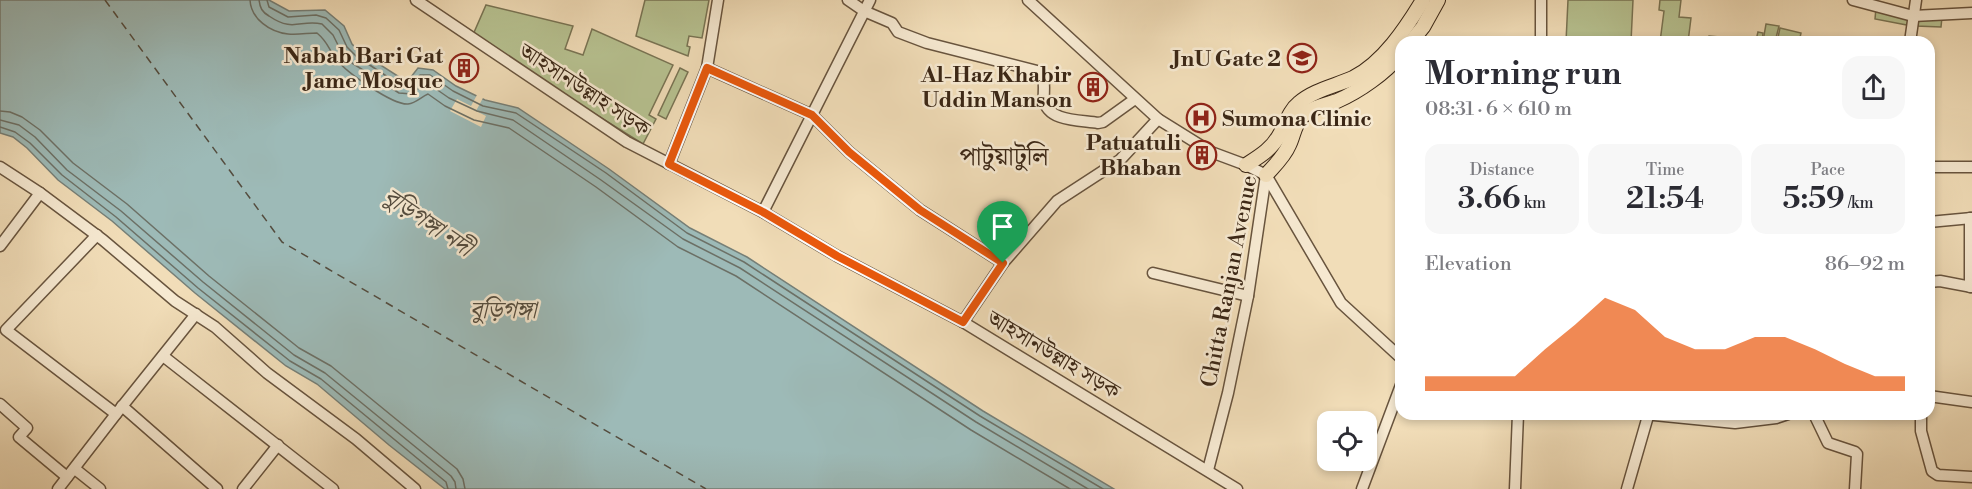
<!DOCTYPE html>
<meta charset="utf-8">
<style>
:root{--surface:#fff;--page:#f7f7f7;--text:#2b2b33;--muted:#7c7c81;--accent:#ea580c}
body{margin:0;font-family:"Libre Bodoni","Noto Serif Bengali",serif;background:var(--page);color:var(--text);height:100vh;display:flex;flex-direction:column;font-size:22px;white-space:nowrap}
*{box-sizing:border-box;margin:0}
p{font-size:20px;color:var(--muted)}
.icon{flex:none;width:33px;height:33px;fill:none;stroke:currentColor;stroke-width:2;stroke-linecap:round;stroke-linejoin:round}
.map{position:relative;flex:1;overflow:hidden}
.side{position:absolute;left:1395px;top:36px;width:540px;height:384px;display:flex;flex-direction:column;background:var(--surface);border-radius:18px;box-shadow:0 3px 9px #0003}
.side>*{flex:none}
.buttons{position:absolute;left:1317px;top:411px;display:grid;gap:12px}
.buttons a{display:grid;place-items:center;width:60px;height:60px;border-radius:12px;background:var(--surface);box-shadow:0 3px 9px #0003;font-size:30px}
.pin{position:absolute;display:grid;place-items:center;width:51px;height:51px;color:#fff;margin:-62px -26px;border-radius:50% 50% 50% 0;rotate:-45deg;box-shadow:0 0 6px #0007}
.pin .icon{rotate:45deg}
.round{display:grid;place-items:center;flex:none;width:63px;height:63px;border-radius:18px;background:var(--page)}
.head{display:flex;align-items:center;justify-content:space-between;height:102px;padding:0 30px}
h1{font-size:33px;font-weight:600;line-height:45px}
.metrics{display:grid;grid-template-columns:repeat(3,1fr);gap:9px;height:102px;padding:6px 30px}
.metrics div{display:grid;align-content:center;border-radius:15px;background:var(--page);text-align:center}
.metrics b{font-size:30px;font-weight:600}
.metrics small{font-size:16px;font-weight:400}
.metrics p{font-size:16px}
.chart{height:168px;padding:12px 30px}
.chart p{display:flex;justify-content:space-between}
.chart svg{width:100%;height:108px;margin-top:6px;fill:var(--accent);opacity:.7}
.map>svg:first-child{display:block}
</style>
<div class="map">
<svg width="1972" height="489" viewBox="0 0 1972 489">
<rect width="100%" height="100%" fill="#f1ddb8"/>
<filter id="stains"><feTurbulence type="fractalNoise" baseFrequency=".00333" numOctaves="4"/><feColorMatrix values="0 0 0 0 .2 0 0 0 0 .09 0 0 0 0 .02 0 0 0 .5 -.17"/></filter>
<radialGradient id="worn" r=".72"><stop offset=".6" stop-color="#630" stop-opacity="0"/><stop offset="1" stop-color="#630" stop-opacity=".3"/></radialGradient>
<!-- green -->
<g fill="#b7c291" stroke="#797454" stroke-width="1.5">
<polygon points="645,0 709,0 702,38 689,36 687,46 690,47 688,56 636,36"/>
<polygon points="1568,0 1633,0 1631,42 1566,42"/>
<polygon points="1660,0 1681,0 1679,17 1691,18 1688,42 1660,42 1664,11 1659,10"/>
<polygon points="486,5 573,26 565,49 583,55 592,29 673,65 649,115 656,119 643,144 472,37"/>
<polygon points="1876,8 1911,17 1912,26 1875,19"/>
<polygon points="1942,17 1941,27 1916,26 1918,19"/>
<polygon points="1766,24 1779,26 1775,42 1763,41"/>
<polygon points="1780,28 1801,33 1799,42 1777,42"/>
<polygon points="1758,32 1763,33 1762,42 1708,42 1709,36 1756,40"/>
<polygon points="680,68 688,72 666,119 658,115"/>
</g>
<!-- water -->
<polygon fill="#9dbab7" stroke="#767f77" stroke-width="1.5" points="0,0 269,0 289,11 325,10 344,26 352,44 360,52 407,82 418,68 433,70 456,86 485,100 518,108 609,169 690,228 747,257 983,411 1114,489 445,489 389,445 317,384 286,366 195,293 112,221 58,180 27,148 13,137 0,133"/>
<!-- pier -->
<polygon fill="#f1ddb8" points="478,93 484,96 476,111 486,116 481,127 450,111 457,99 471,106"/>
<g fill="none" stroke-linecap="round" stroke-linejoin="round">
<!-- shore -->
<g stroke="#6c7066" stroke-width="1.5">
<path d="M 250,0 C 251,19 270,32 288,34 C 298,35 308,33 317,33 C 329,43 328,49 336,59 C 346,72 392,105 408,104 C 416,103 421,97 428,94 L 445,106 L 474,120 L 509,128 L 596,187 L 678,247 L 736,276 L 971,430 L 1070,489"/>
<path d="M 259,0 C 260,8 262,12 269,16 C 294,33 300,19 322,24 L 333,35 L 341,51 L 352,63 L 399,93 L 412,94 L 426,82 L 449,98 L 477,111 L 513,120 L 601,180 L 683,239 L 740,268 L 976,422 L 1088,489"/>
<polyline points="267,0 269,7 288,17 316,15 326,18 339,30 347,47 356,56 403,87 410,87 420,75 430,75 453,91 483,106 516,113 606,173 687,233 744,262 980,416 1103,489"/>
<polyline points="0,111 10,112 22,117 40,130 73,163 127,204 209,276 299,348 331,366 457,469 463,479 465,489"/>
<polyline points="0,120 19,125 35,137 67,170 121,211 203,282 294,355 325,373 451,476 455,482 456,489"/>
<polyline points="0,127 15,132 30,143 62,175 116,217 198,288 290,361 321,379 446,482 448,489"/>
</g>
<!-- ferry -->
<polyline stroke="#544c3e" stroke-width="1.5" stroke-dasharray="8 6" stroke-linecap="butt" points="105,0 282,242 706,489"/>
<!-- minor casing -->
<g stroke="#68543e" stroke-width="13">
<g id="minor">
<polyline points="416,0 627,142 763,212 837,256 963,322 1237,489"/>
<path d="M 848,0 L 864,11 L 892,23 L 898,32 L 927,43 L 1041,72 C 1046,81 1043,90 1044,100 C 1048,122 1081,120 1098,123 L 1103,122 L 1135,99"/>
<polyline points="1028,0 1158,119 1211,152 1246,165 1266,175"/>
<polyline points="1541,0 1541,42"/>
<polyline points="1853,0 1913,16 1972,13"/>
<polyline points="1910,42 1916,0"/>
<polyline points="707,68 812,115 849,152 920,210 1003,263"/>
<polyline points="669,164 707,68 718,0"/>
<polyline points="0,167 40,193 103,240 175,301 215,327 267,373 356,439 415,489"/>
<polyline points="1929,167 1972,167"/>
<polyline points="1266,175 1341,303 1401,358"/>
<polyline points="763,212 870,0"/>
<polyline points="1970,218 1970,287"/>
<polyline points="1929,222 1972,218"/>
<polyline points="97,235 6,330 116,414 196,314"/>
<polyline points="0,246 40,193"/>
<polyline points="1153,273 1248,296"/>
<polyline points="1929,282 1940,281 1972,287"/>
<polyline points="963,322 1003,263 1057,201 1120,160 1158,119"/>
<polyline points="163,356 333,489"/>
<polyline points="1929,396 1972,402"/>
<polyline points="0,404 27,428 19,437 67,477"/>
<polyline points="122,406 217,489"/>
<polyline points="1644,414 1735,423 1776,418 1788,414"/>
<polyline points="1814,414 1828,443 1855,452 1857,454 1855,489"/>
<polyline points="1921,414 1921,431 1932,471 1938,475 1972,477"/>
<polyline points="75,469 100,489"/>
<polyline points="1208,470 1228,393 1248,296 1266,175"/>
<polyline points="58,489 116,414"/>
<polyline points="243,489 278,445"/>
<polyline points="1362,489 1401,385"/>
<polyline points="1515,489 1518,414"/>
<polyline points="1627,489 1648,416"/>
</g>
</g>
<!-- major casing -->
<g stroke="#3b2716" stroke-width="16">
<g id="major">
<polyline points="1411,42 1423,27 1438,0"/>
<path d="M 1246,165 C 1260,156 1272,149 1280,134 C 1286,124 1289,111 1299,103 C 1314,90 1335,86 1353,78 C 1383,63 1406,28 1423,0"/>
<path d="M 1266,175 C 1274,166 1284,157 1289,145 C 1294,135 1294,124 1303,116 C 1312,107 1325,105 1337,101 C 1360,91 1385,73 1401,54"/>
</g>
</g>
<!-- minor -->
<use href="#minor" stroke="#f6e9d1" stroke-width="10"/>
<!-- major -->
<use href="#major" stroke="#f1ddb8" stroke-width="14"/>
</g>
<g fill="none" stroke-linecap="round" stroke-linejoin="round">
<!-- route casing -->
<g stroke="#fff" stroke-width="12">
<polygon id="route" points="707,68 812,115 849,152 920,210 1003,263 963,322 837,256 763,212 669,164"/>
</g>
<!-- route -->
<use href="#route" stroke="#ea580c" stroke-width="8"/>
</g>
<!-- icons -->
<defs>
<g id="university-ring" transform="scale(1.5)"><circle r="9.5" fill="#f6e9d1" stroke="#8f2418" stroke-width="1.5"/><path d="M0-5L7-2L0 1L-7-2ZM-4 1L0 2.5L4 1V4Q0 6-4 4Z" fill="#8f2418"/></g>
<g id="building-ring" transform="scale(1.5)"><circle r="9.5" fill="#f6e9d1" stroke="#8f2418" stroke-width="1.5"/><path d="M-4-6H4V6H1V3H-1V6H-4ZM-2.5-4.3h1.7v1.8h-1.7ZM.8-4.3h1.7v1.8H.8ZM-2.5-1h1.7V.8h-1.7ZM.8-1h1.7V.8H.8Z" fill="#8f2418"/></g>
<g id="hospital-ring" transform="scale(1.5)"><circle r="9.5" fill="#f6e9d1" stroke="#8f2418" stroke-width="1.5"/><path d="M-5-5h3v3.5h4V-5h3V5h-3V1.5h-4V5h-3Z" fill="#8f2418"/></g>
</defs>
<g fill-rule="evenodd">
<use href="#university-ring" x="1302" y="58"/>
<use href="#building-ring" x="464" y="68"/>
<use href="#building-ring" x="1093" y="87"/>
<use href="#hospital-ring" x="1201" y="118"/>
<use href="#building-ring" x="1202" y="155"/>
</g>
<g text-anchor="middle" stroke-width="5" stroke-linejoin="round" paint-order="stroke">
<!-- poi labels -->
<g font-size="22" font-weight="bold" fill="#3b2716" stroke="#f6e9d1" text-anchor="end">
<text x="443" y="63">Nabab Bari Gat<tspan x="443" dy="25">Jame Mosque</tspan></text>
<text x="1281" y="66">JnU Gate 2</text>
<text x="1072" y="82">Al-Haz Khabir<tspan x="1072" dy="25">Uddin Manson</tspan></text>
<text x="1222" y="126" text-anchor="start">Sumona Clinic</text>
<text x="1181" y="150">Patuatuli<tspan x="1181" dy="25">Bhaban</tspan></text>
</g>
<!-- street labels -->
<g font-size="22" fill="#3b2716" stroke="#f6e9d1">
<text transform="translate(585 89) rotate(33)" y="8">আহসানউল্লাহ সড়ক</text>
<text transform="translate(1228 281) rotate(-79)" y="8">Chitta Ranjan Avenue</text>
<text transform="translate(1054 354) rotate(31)" y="8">আহসানউল্লাহ সড়ক</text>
</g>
<!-- water labels -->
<g font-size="24" font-style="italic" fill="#544c3e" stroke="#f6e9d1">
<text transform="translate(428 222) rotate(34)" y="8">বুড়িগঙ্গা নদী</text>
<text x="503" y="318">বুড়িগঙ্গা</text>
</g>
<!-- quarter labels -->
<g font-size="26" fill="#3b2716" stroke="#f6e9d1">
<text x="1004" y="165">পাটুয়াটুলি</text>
</g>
</g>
<rect width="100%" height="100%" filter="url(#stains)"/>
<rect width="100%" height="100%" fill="url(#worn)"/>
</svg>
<div class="buttons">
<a><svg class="icon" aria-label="locate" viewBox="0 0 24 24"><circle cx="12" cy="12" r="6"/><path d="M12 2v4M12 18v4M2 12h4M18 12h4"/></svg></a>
</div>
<div class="pin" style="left:1003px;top:263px;background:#1e9e55"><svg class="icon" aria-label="arrive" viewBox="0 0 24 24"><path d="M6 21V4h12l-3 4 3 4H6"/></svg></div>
<section class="side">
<div class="head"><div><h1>Morning run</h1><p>08:31 · 6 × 610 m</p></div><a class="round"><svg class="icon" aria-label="share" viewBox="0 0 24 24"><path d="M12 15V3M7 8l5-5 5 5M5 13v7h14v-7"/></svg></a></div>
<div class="metrics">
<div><p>Distance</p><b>3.66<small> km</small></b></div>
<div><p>Time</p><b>21:54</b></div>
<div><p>Pace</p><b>5:59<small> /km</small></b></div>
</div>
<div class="chart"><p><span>Elevation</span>86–92 m</p>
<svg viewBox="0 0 160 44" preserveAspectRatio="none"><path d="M0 44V38L10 38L20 38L30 38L40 27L50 17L60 6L70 11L80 22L90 27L100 27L110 22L120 22L130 27L140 33L150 38L160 38V44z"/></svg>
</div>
</section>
</div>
